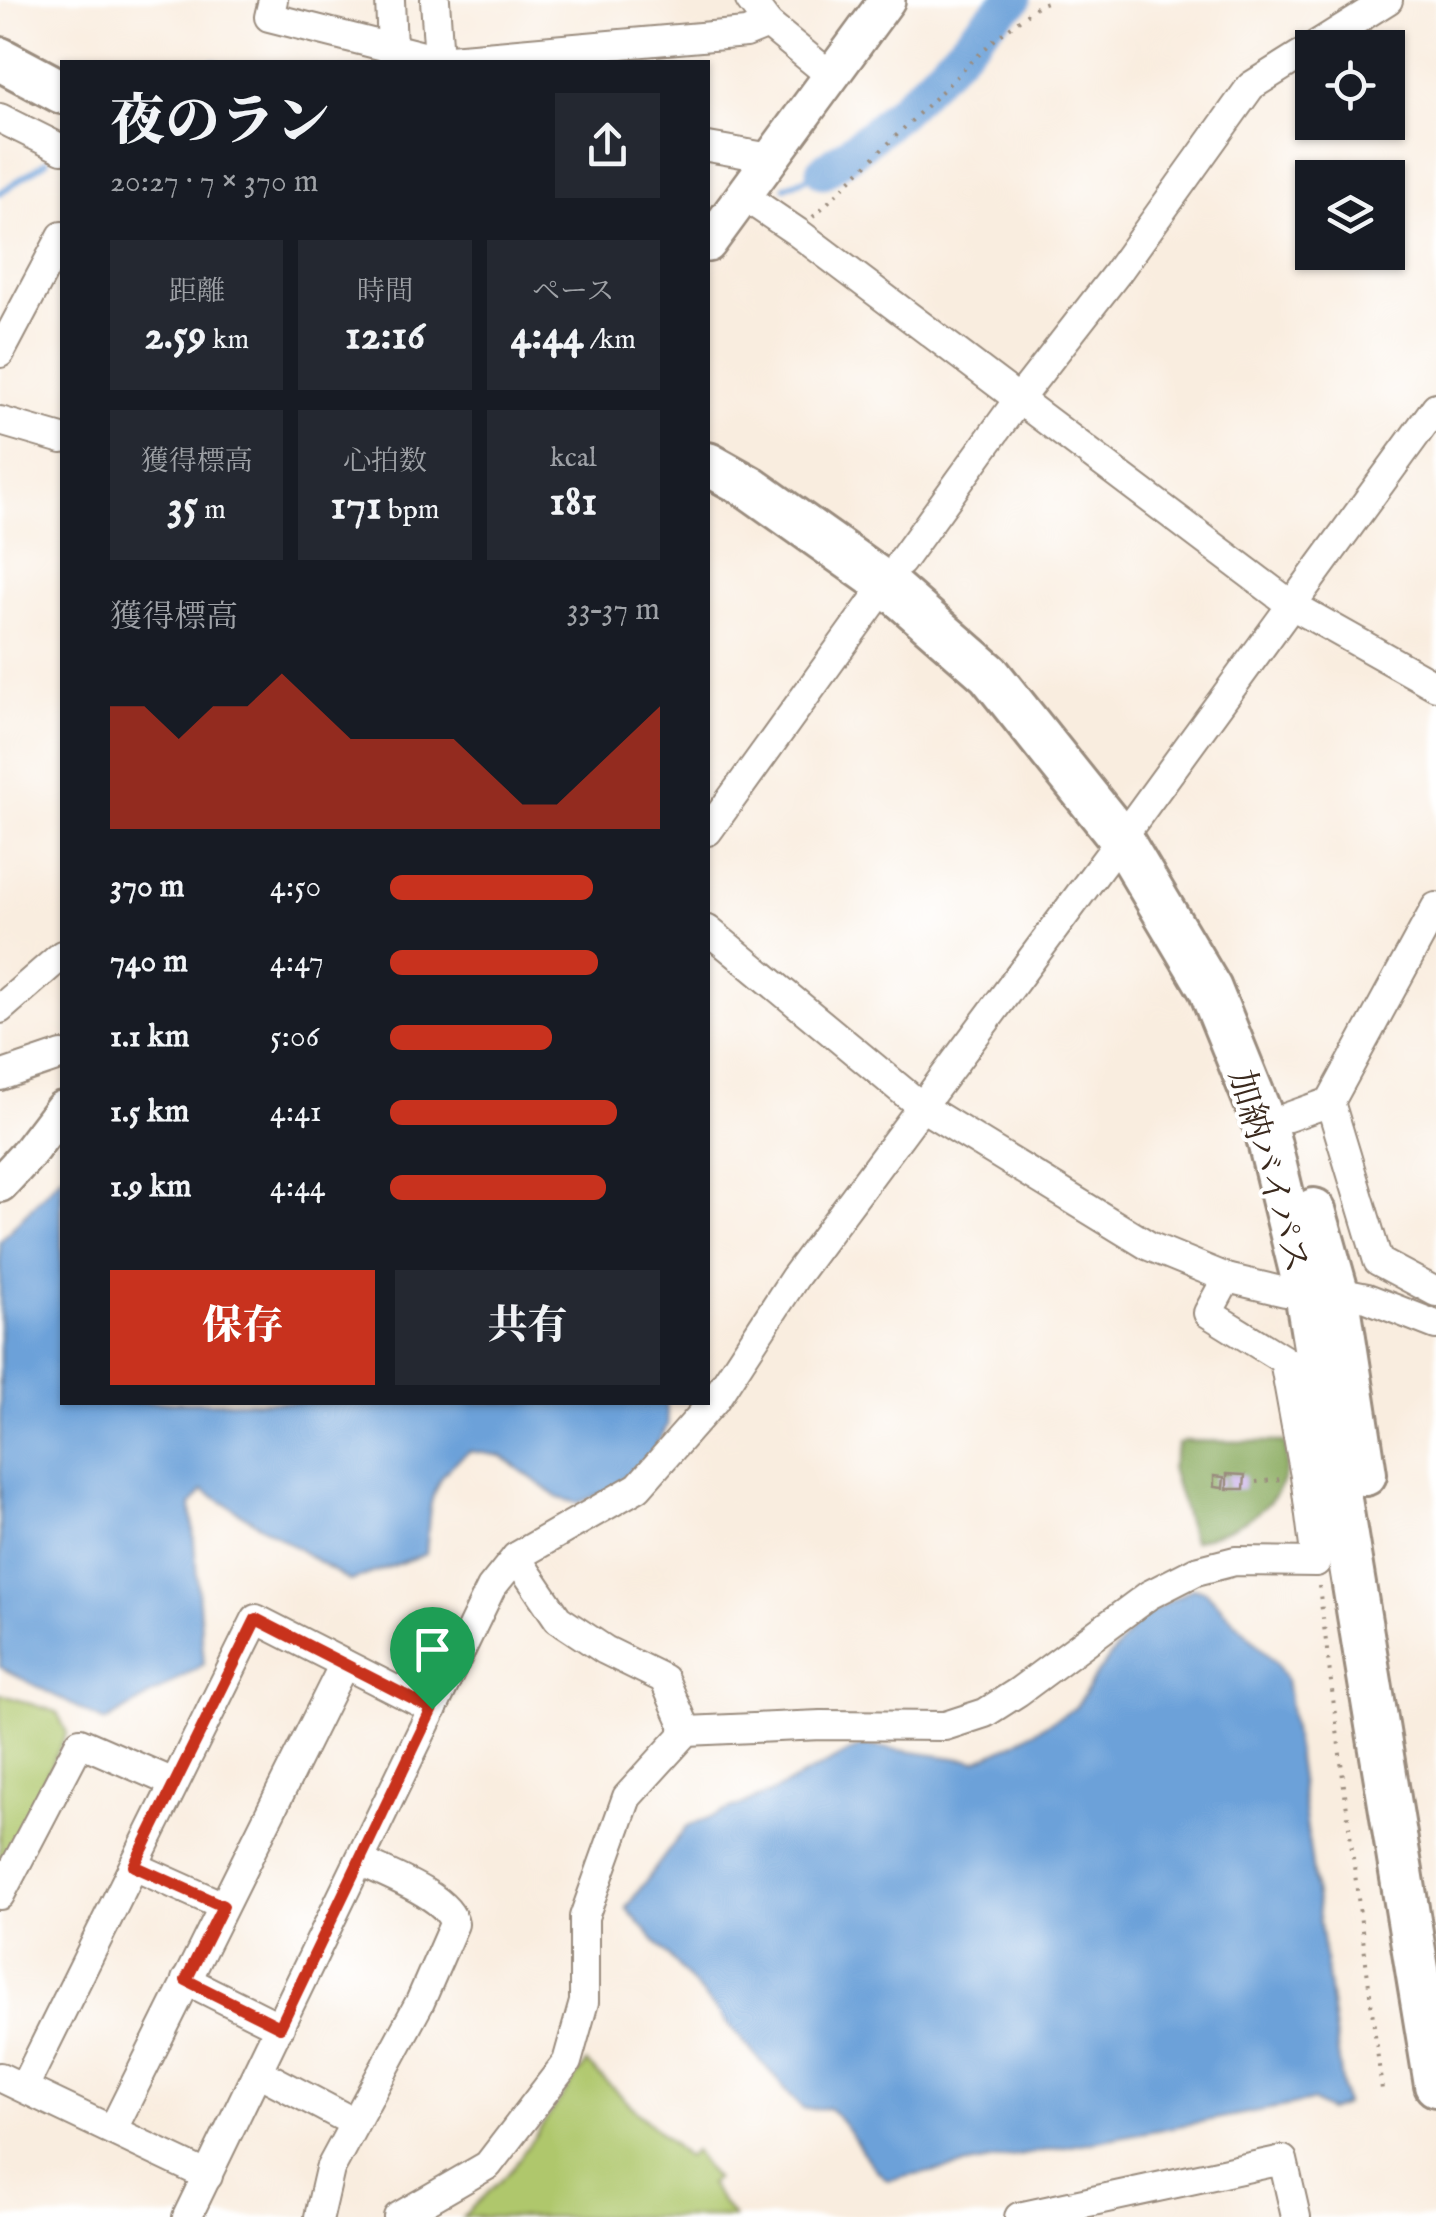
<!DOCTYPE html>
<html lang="ja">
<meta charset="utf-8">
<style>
:root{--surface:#171b24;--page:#242831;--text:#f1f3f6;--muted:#9ea1a6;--accent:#c8321e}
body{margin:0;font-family:"IM FELL English","Noto Serif JP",serif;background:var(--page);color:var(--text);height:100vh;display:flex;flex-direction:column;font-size:38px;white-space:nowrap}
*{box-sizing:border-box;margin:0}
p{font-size:32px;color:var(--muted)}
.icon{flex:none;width:55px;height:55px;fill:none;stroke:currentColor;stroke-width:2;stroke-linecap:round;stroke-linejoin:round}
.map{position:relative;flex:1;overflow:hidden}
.drawer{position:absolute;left:60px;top:60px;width:650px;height:1345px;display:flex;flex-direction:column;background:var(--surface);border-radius:0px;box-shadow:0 2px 8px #0004}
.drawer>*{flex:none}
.fabs{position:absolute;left:1295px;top:30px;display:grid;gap:20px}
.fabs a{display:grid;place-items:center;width:110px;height:110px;border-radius:0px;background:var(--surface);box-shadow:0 2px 8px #0004;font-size:50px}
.pin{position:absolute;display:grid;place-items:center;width:85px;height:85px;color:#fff;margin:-102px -42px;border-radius:50% 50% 50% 0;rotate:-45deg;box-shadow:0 0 10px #0007}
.pin .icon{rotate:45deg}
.round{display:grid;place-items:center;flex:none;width:105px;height:105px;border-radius:0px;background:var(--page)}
.head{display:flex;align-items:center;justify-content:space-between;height:170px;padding:0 50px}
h1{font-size:55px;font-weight:800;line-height:75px}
.figures{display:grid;grid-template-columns:repeat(3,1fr);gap:15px;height:170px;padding:10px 50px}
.figures div{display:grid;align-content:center;border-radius:0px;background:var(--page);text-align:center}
.figures b{font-size:42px;font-weight:800}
.figures small{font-size:28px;font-weight:400}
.figures p{font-size:28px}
.chart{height:280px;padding:20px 50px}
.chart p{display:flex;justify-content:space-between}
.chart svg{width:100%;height:180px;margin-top:10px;fill:var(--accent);opacity:.7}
.cta{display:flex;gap:20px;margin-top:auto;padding:20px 50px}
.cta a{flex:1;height:115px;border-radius:0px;background:var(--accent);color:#fff;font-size:40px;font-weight:800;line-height:115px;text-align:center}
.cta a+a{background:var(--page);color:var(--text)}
ul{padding:0 50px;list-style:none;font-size:32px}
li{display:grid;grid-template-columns:160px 120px 1fr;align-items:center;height:75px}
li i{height:25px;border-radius:12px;background:var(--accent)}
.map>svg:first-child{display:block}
</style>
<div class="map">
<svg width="1436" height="2217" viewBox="0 0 1436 2217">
<rect width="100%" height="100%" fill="#fff"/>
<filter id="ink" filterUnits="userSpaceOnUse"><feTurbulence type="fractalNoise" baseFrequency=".01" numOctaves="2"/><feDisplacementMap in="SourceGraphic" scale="20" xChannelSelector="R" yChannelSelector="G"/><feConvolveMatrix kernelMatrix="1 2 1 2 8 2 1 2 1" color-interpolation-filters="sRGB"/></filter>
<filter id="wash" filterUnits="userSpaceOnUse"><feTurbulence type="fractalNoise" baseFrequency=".0048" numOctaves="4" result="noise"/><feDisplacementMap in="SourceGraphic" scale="40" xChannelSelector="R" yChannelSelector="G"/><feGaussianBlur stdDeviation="2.25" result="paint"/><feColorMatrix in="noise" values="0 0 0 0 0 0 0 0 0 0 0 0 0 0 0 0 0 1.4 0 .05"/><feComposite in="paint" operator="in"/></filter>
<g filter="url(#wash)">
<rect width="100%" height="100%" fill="#f9eddf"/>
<!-- green -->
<g fill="#afc76c" stroke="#757845" stroke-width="2.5">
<polygon points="0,1694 57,1712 67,1733 0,1871"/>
<polygon points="586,2063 686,2157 694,2151 715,2180 709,2184 733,2217 462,2217 511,2170"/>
</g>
<!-- forest -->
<path fill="#8bac60" stroke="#636b3f" stroke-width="2.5" d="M 1184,1441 L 1285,1442 C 1298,1502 1241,1528 1193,1541 L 1171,1468 L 1178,1444 Z"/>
<!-- water -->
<g fill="#6ca1d9" stroke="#54667c" stroke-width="2.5">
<path d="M 62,1175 L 62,1402 L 666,1402 L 668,1424 L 653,1452 L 612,1489 L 578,1503 L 559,1498 L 501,1456 L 470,1451 C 426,1480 430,1506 426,1554 L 350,1581 L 203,1490 L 191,1505 L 204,1664 L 105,1722 L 0,1667 L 0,1241 Z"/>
<path d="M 1193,1588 L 1205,1591 L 1276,1663 L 1286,1679 L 1345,2105 L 1329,2111 L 1312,2101 L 888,2180 C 861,2161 854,2128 828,2108 L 803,2109 L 626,1908 L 686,1827 L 770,1793 L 863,1745 L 976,1761 L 1009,1746 L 1076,1707 L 1096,1675 L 1141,1618 Z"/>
</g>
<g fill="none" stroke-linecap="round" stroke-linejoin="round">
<!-- stream -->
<g stroke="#6ca1d9" stroke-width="6">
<polyline points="213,62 215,62"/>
<polyline points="785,187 823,171"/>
<polyline points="0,193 47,161"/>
</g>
<!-- river -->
<path stroke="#6ca1d9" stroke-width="35" d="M 823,171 C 878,136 924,89 969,42 C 984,26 995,12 1014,0"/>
</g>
<g id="blocks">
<!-- building -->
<g fill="#ccb3ea">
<polygon points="1227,1474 1245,1475 1244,1489 1227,1489"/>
<polygon points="1214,1476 1224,1477 1223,1488 1214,1487"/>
</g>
</g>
</g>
<g filter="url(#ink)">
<use href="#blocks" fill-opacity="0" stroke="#9a8c7e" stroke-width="2.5"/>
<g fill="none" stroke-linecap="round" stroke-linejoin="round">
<!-- minor casing -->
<g stroke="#9a8c7e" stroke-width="32">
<g id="minor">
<polyline points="273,0 269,17 439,60"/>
<polyline points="390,0 392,48"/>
<polyline points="435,0 439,60 746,33 768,24"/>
<polyline points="750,0 768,24 830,75"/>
<polyline points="0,118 62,149"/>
<polyline points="708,147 771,158"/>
<polyline points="744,196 797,232 1290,604 1436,686"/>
<polyline points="0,353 62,236"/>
<polyline points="0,421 62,439"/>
<polyline points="901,562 1018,400 1117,273 1251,86 1388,0"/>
<polyline points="708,831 886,584"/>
<polyline points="708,930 922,1107 1149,1246 1227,1278 1285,1292 1337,1292 1367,1298 1436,1325"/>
<polyline points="0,1009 62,955"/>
<polyline points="0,1076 62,1055"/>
<polyline points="1330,1102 1378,1261 1436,1292"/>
<polyline points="1288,1117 1330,1102 1436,907"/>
<polyline points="516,1557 558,1619 605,1650 664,1679 687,1731"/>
<polyline points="134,1866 223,1906"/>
<polyline points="0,1895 80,1742 174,1783"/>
<polyline points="186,1980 280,2027"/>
<polyline points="258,2072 353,2122"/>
<polyline points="0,2077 208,2176"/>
<polyline points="24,2087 256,1619 433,1709"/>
<polyline points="113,2129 344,1664"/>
<polyline points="187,2217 491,1588 516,1557 638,1487 714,1401 795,1277 1121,839 1436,407"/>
<path d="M 319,2217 L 330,2169 L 420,2002 L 454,1924 C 449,1896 384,1873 360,1861"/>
<polyline points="398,2217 488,2165 567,2062 584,2002 584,1917 627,1797 687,1731 821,1725 945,1726 985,1713 1018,1692 1149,1595 1196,1571 1235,1561 1316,1562 1305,1476 1284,1360 1208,1313 1227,1278"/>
<polyline points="1019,2217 1283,2160 1296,2217"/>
</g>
</g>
<!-- major casing -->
<g stroke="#9a8c7e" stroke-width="40">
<g id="major">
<polyline points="708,244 887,0"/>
<polyline points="0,1184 27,1155 62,1109"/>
</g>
</g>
<!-- highway casing -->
<g stroke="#9a8c7e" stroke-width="48">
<g id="highway">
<polyline points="0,59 62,92"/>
<polyline points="708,464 749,487 886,584 989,674 1121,839 1210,989 1265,1125 1306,1292 1436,2085"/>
<polyline points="1314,1210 1337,1292 1365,1474"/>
</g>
</g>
<!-- path -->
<g stroke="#9a8c7e" stroke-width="4" stroke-dasharray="2.5 8" stroke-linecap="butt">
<polyline points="813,217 993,41 1038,5 1053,0"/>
<polyline points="1256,1482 1281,1479"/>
<polyline points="1319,1586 1382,2090"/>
</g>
<!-- minor -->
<use href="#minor" stroke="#fff" stroke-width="28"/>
<!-- major -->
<use href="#major" stroke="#fff" stroke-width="35"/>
<!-- highway -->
<use href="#highway" stroke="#fff" stroke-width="42"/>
</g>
</g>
<g fill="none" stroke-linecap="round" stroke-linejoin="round" filter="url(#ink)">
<!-- route casing -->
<g stroke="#fff" stroke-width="20">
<polygon id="route" points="256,1619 432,1709 280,2027 186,1980 223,1906 134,1866"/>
</g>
<!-- route -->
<use href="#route" stroke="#c8321e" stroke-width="12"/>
</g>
<g text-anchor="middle" stroke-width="8" stroke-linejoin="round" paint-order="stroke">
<!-- street labels -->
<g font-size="35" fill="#3b2a1e" stroke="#fff">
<text transform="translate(1270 1171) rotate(74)" y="12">加納バイパス</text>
</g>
</g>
</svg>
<div class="fabs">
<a><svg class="icon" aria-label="locate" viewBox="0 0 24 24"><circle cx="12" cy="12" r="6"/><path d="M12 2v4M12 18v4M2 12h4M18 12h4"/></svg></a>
<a><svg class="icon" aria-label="layers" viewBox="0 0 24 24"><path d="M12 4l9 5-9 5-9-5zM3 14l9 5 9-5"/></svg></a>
</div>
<div class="pin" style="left:432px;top:1709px;background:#1e9e55"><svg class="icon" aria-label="arrive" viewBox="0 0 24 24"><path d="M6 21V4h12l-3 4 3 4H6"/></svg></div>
<section class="drawer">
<div class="head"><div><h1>夜のラン</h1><p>20:27 · 7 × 370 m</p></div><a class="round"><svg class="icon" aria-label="share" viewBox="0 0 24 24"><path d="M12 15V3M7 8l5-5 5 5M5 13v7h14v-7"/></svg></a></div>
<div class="figures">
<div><p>距離</p><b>2.59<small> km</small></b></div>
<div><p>時間</p><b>12:16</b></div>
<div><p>ペース</p><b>4:44<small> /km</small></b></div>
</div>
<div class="figures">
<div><p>獲得標高</p><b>35<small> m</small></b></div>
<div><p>心拍数</p><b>171<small> bpm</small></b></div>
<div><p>kcal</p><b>181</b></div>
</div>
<div class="chart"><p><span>獲得標高</span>33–37 m</p>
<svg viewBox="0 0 160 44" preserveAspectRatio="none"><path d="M0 44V14L10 14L20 22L30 14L40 14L50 6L60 14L70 22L80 22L90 22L100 22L110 30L120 38L130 38L140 30L150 22L160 14V44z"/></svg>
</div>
<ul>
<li><b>370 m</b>4:50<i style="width:75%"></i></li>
<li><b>740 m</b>4:47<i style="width:77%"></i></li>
<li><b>1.1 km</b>5:06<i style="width:60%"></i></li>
<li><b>1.5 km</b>4:41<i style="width:84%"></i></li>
<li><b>1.9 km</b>4:44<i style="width:80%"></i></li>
</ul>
<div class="cta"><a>保存</a><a>共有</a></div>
</section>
</div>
